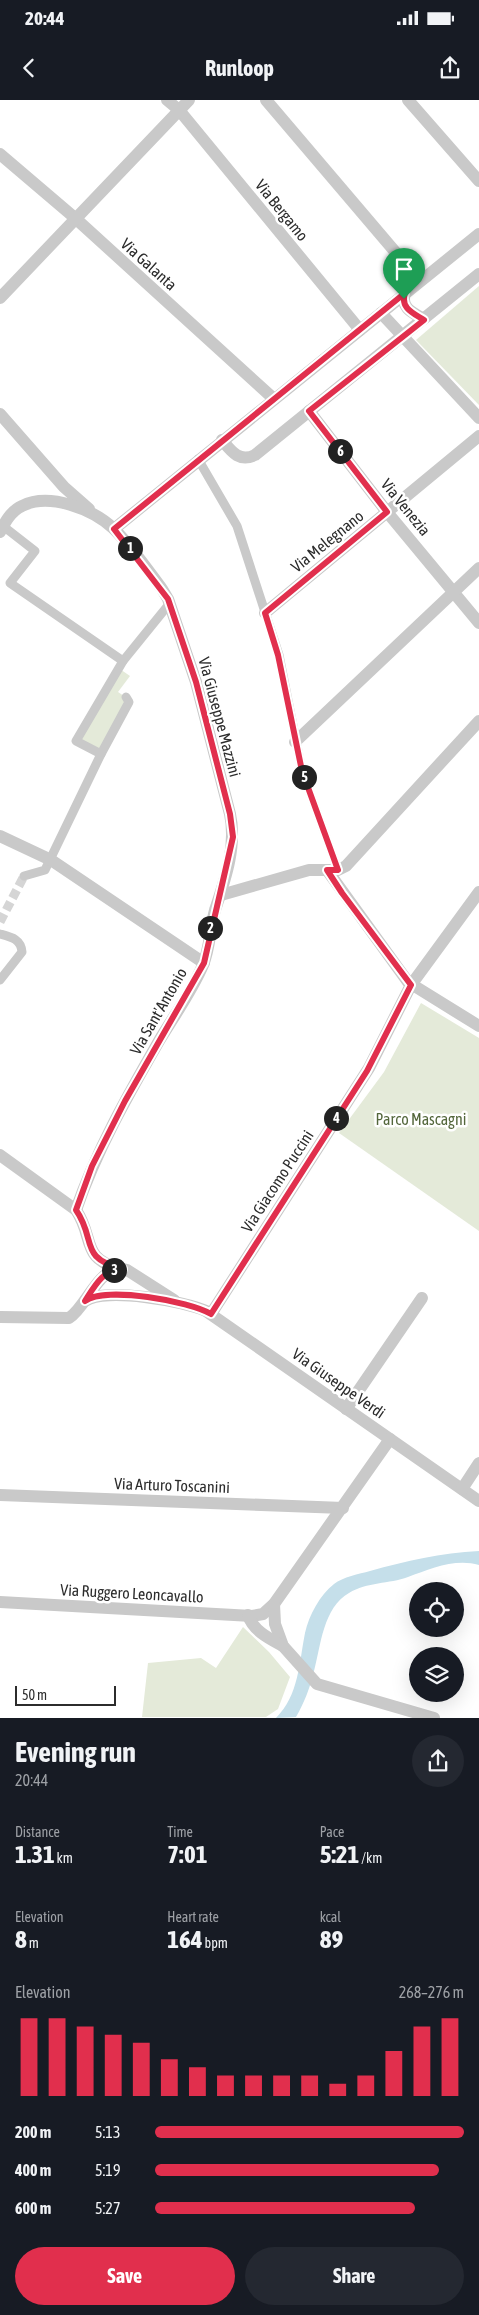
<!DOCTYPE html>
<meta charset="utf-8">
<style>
:root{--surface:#171b24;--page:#242831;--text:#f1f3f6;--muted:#9ea1a6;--accent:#e12f4d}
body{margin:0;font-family:"Asap Condensed",sans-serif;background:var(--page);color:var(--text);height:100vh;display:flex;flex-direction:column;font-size:19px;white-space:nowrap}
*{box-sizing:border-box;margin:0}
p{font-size:16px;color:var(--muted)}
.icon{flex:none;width:28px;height:28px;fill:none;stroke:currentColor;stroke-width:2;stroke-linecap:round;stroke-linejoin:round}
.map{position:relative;height:1618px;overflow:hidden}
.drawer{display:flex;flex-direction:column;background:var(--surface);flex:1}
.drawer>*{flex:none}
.buttons{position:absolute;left:409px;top:1482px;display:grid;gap:10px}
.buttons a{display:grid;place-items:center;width:55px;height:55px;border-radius:50%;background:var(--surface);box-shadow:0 5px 20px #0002;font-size:25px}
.scale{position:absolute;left:15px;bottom:12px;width:101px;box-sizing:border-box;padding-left:5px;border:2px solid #2c2c2c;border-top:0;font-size:14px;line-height:18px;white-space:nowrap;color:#2c2c2c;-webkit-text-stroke:4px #fff;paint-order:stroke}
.pin{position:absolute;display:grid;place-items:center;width:42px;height:42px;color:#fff;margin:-51px -21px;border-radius:50% 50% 50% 0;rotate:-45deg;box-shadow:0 0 5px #0007}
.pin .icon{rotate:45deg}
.km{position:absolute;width:25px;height:25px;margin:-12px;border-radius:50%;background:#222;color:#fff;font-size:14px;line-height:25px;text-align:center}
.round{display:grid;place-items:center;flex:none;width:52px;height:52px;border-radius:26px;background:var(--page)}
.headline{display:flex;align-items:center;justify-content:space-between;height:85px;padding:0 15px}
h1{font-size:28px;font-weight:700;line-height:38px}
.stats{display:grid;grid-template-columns:repeat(3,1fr);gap:8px;height:85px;padding:5px 15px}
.stats div{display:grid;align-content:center}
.stats b{font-size:25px;font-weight:700}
.stats small{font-size:14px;font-weight:400}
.stats p{font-size:14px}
.chart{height:140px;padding:10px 15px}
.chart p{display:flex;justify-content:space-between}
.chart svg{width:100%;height:90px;margin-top:5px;stroke:var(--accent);stroke-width:6}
.cta{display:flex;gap:10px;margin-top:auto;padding:10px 15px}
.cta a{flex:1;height:58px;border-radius:30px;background:var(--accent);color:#fff;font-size:20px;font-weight:700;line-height:58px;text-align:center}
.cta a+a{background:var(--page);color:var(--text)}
ul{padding:0 15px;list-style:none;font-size:16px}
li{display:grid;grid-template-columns:80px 60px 1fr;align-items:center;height:38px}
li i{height:12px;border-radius:6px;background:var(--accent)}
.status{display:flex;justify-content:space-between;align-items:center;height:35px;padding:0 25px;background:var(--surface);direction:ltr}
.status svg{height:14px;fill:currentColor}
header{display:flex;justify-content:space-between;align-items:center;height:65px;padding:0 15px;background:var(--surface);font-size:22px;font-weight:700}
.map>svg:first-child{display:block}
</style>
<div class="status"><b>20:44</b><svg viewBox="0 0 49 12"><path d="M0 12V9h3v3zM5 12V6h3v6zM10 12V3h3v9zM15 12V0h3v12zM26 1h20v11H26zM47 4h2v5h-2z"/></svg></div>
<header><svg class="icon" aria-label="back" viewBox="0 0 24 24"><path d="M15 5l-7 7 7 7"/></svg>Runloop<svg class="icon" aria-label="share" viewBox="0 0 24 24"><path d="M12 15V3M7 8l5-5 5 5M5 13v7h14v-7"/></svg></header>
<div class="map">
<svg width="479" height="1618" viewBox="0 0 479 1618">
<rect width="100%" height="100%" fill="#fff"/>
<!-- green -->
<g fill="#e4ead9">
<polygon points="479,186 479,305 416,240"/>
<polygon points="117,567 130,576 118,592 133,602 103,658 74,642"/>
<polygon points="421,903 479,938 479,1131 339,1033 384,972"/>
<polygon points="243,1527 269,1552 290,1577 278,1609 266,1617 142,1617 148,1563 201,1558 216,1568"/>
</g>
<!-- water -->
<path fill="#c5dfea" d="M 479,1451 L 479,1465 C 455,1458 430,1469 408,1477 C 389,1484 367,1482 349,1493 C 323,1508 321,1545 314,1571 C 310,1588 304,1603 296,1617 L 276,1618 C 299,1595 299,1563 305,1533 C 309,1515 320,1495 334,1484 C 343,1477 359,1474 370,1471 C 406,1461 441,1453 479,1451 Z"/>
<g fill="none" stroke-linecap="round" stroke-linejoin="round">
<!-- pedestrian-tunnel -->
<polyline stroke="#d5d5d5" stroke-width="9" stroke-dasharray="9 4.5" stroke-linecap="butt" points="0,822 24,776"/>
<!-- pedestrian -->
<g stroke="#c9c9c9" stroke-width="9">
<polyline points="198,359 237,426 279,555 302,671 338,770"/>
<polyline points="3,426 35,451 10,483 123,561"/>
<polyline points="101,654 129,602 126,597"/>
<polyline points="24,776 45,770 101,654 76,641 123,561 170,503"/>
<path d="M 0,834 C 11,837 21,839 22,852 L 0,880"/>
</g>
<!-- minor -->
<g stroke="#c9c9c9" stroke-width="12">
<polyline points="167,0 179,10 360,230"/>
<polyline points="266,0 420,181"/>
<polyline points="408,0 479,81"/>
<polyline points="0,54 75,118 274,299"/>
<path d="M 405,193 C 400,208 413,213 424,219"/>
<polyline points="0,198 189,0"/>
<polyline points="381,213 479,318"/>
<polyline points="309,311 387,412 479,523"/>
<polyline points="0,314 64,387 89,409"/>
<path d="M 222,340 C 231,351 239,363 255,355 L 479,174"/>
<polyline points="114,429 479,134"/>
<path d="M 0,432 C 5,422 11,411 22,406 C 49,392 93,409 114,429 C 132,447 147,469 162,489 L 168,499 L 196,582 L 230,714 C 237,746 225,780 215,810 C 210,828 210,848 203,865 C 192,891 174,916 159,941 C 128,995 96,1051 76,1110"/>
<polyline points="265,513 479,336"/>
<polyline points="295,642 479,468"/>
<polyline points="0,736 51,760 204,863"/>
<polyline points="327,770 408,882 479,926"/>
<polyline points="221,795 309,770 338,770 346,766 479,621"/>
<path d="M 0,1055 L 76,1110 C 95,1138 80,1159 121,1169"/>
<path d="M 85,1201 C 105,1187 184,1201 206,1211 L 479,1401"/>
<polyline points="211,1214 369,968 411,885 479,792"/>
<path d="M 0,1217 L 69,1218 C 88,1206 99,1162 127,1170 L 174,1200"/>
<polyline points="346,1309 422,1198"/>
<polyline points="462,1389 479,1363"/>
<polyline points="0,1395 343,1408"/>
<polyline points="0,1502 252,1516 263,1514 274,1504 390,1339"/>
<polyline points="274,1504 275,1524 283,1546 317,1584 434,1618"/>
<path d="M 248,1515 C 253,1531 270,1539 283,1546"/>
</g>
</g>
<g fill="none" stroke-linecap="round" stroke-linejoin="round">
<!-- route casing -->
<g stroke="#fff" stroke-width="10">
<path id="route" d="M 405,193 C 400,208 413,213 424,220 L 309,311 L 387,412 L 265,513 L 278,555 L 302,671 L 338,770 L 327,770 L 342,793 L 411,885 L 367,971 L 211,1214 C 189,1201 106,1186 85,1201 C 94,1187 104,1168 123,1169 C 78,1158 97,1140 76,1110 L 92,1066 L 125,1001 L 204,863 L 233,737 L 230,714 L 196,582 L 168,499 L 114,429 Z"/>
</g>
<!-- route -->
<use href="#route" stroke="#e12f4d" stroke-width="6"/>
</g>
<g text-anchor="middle" stroke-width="5" stroke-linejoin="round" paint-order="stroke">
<!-- street labels -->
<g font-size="16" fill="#2c2c2c" stroke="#fff">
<text transform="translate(282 110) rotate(51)" y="6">Via Bergamo</text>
<text transform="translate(149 164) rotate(42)" y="6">Via Galanta</text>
<text transform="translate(406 407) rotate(51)" y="6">Via Venezia</text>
<text transform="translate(327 441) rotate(-39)" y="6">Via Melegnano</text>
<text transform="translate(220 617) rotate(75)" y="6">Via Giuseppe Mazzini</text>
<text transform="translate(158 911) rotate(-60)" y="6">Via Sant'Antonio</text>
<text transform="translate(277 1081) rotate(-57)" y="6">Via Giacomo Puccini</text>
<text transform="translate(339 1283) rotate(35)" y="6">Via Giuseppe Verdi</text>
<text transform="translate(172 1385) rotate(2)" y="6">Via Arturo Toscanini</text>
<text transform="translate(132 1493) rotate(3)" y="6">Via Ruggero Leoncavallo</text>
</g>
<!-- park labels -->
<g font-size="16" fill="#53663b" stroke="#fff">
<text x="421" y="1025">Parco Mascagni</text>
</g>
</g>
</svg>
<div class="buttons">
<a><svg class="icon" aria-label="locate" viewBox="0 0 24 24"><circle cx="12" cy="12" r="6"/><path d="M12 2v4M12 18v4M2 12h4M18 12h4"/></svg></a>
<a><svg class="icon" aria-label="layers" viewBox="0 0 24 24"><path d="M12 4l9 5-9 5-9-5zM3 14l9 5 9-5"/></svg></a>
</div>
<div class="scale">50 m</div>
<div class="pin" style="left:404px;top:199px;background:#1e9e55"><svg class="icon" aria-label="arrive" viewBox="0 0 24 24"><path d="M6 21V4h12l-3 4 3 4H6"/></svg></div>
<b class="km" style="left:130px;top:448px">1</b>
<b class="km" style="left:210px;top:828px">2</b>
<b class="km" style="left:114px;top:1170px">3</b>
<b class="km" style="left:336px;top:1018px">4</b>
<b class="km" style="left:304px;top:677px">5</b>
<b class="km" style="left:340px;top:351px">6</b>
</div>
<section class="drawer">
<div class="headline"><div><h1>Evening run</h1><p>20:44</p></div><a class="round"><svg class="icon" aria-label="share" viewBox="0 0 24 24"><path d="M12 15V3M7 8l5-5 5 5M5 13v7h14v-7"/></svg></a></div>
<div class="stats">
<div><p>Distance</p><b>1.31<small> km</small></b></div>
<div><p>Time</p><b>7:01</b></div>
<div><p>Pace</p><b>5:21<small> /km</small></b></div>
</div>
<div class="stats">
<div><p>Elevation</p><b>8<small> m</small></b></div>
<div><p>Heart rate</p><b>164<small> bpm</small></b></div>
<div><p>kcal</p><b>89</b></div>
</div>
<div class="chart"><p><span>Elevation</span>268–276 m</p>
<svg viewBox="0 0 160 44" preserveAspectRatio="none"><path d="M5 44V6M15 44V6M25 44V10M35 44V14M45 44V18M55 44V26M65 44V30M75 44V34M85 44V34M95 44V34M105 44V34M115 44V38M125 44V34M135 44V22M145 44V10M155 44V6"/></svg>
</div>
<ul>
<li><b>200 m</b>5:13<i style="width:100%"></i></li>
<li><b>400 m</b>5:19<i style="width:92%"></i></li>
<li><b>600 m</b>5:27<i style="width:84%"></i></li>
</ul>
<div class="cta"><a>Save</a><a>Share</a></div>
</section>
